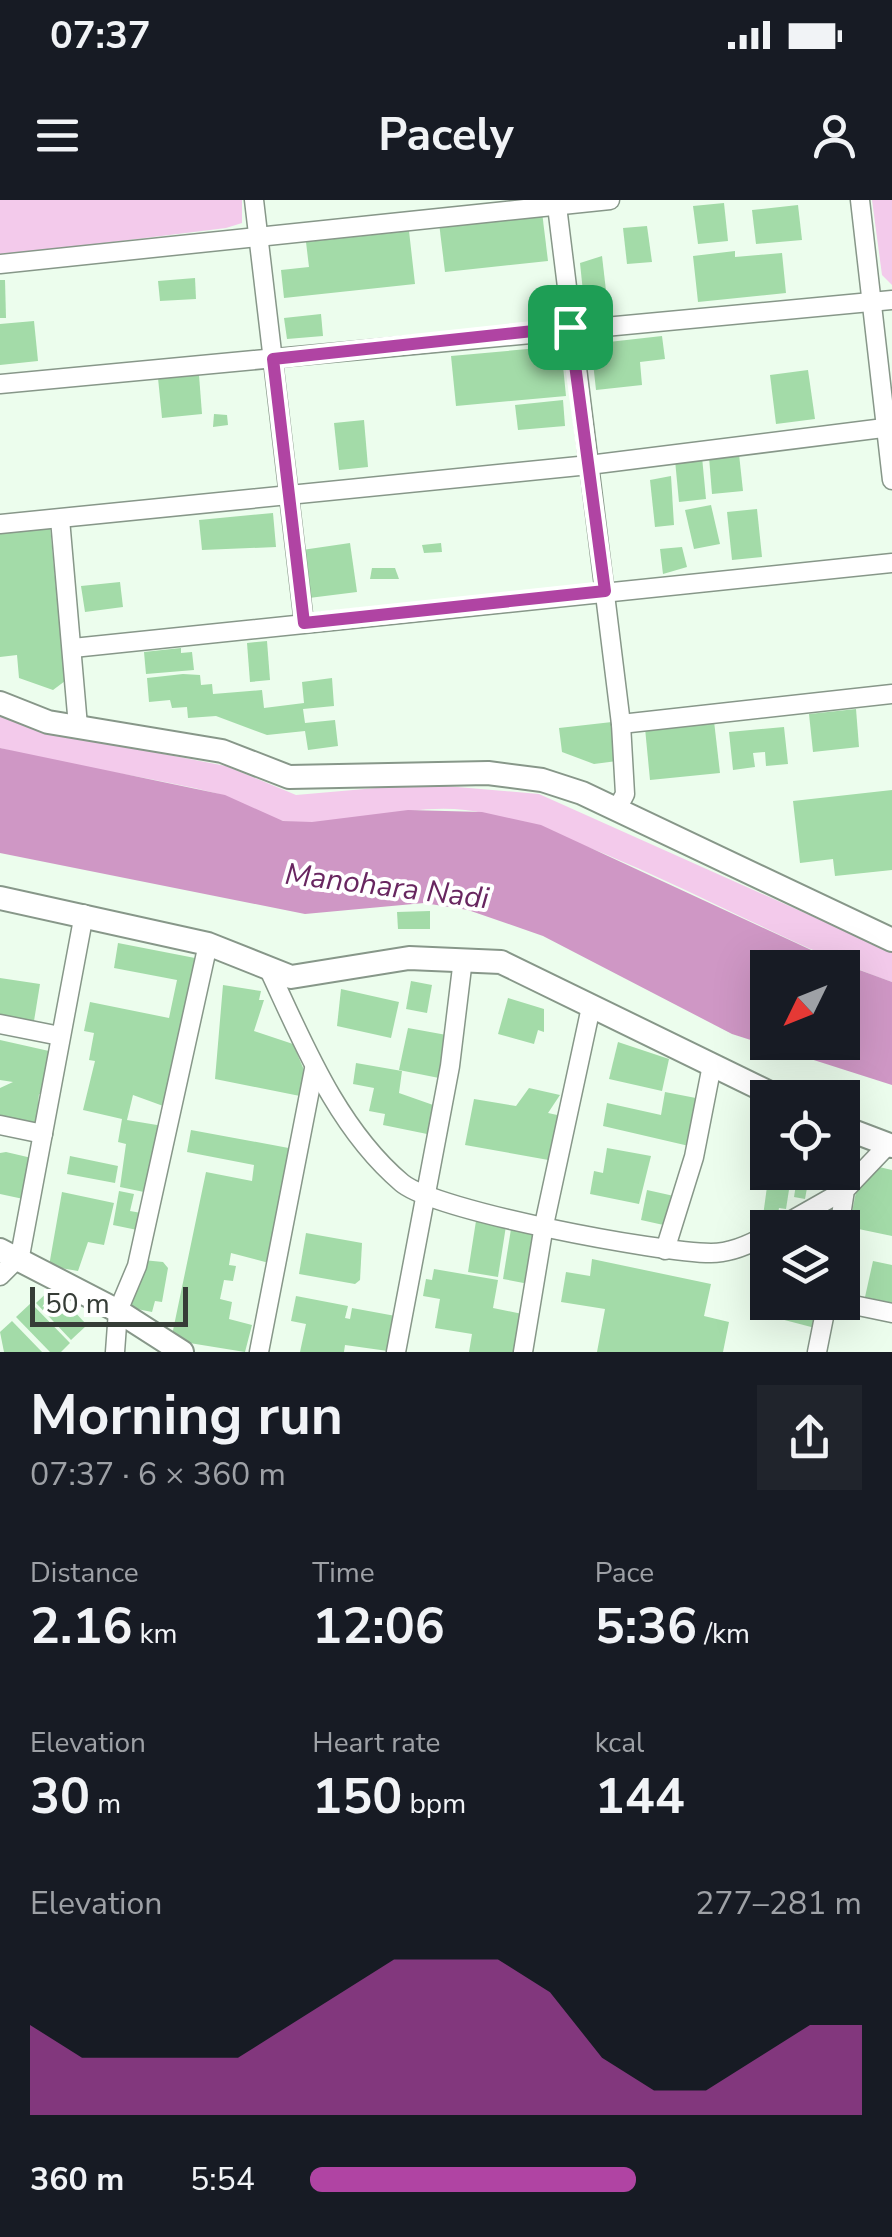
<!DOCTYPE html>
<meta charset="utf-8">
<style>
:root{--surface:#171b24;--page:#20242c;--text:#f1f3f6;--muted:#9ea1a6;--accent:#b044a3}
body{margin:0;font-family:"Nunito Sans",sans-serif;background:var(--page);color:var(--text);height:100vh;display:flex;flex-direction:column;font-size:38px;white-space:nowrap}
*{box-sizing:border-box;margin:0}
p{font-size:32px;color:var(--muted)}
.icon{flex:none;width:55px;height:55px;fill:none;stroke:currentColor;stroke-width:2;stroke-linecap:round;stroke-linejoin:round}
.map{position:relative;height:1152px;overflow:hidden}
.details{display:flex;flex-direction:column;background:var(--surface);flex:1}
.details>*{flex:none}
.needle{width:65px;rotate:227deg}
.fabs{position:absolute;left:750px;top:750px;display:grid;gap:20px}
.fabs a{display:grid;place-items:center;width:110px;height:110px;border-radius:0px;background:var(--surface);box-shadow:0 10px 40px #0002;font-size:50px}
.scale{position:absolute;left:30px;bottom:25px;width:158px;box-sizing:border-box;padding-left:10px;border:5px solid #363d37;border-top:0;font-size:28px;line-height:35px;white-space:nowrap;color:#363d37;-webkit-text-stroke:8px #fff;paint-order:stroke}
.pin{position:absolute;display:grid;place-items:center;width:85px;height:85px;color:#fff;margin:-42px;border-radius:20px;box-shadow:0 5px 15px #0006}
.round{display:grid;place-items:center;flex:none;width:105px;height:105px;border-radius:0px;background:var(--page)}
.head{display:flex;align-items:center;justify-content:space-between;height:170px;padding:0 30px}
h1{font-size:55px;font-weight:700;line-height:75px}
.stats{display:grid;grid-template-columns:repeat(3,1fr);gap:15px;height:170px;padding:10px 30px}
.stats div{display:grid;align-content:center}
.stats b{font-size:50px;font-weight:700}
.stats small{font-size:28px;font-weight:400}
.stats p{font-size:28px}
.chart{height:280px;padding:20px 30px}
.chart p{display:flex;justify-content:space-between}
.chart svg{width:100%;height:180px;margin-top:10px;fill:var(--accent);opacity:.7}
ul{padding:0 30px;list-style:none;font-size:32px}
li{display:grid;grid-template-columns:160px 120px 1fr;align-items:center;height:75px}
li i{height:25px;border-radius:12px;background:var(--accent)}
.status{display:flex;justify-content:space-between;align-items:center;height:70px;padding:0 50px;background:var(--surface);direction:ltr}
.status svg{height:28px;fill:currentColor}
header{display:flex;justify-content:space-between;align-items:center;height:130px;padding:0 30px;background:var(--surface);font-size:45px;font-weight:700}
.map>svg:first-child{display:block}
</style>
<div class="status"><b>07:37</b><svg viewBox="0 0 49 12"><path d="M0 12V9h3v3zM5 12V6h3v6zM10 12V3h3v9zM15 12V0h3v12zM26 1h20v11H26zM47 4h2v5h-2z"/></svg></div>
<header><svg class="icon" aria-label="menu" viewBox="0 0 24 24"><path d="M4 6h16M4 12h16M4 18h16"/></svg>Pacely<svg class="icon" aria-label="person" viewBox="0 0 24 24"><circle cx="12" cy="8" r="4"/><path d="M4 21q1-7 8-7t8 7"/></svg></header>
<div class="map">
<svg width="892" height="1152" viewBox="0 0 892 1152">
<rect width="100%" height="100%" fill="#ecfded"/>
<!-- green -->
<g fill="#f3caeb">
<polygon points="0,0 242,0 242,23 226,28 0,56"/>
<polygon points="872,0 892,0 892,85 882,75"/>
<path d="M 0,516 L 39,530 L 226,566 L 296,595 L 422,584 L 539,594 L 892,752 L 892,782 C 754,732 630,650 487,614 C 420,596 351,630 284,621 C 260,618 239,599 215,593 C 143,575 71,568 0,548 Z"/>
</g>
<!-- water -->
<path fill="#cf97c5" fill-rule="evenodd" d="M 0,548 L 225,595 L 283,621 L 312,622 L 408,610 L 482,612 L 541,625 L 835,761 L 892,782 L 892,885 L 732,834 L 543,736 L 468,710 L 424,703 L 305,714 L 0,653 ZM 768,768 L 842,768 L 842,842 L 768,842 Z"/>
<!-- building -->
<g fill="#a3dba8">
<polygon points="724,3 728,41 698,44 693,6"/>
<polygon points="798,5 802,40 756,44 752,10"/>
<polygon points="542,12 548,61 445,72 439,23"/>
<polygon points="647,26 652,62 627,64 623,28"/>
<polygon points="409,31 415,84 284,98 281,70 309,67 306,42"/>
<polygon points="735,51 735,57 782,53 786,93 698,102 693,56"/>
<polygon points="602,56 608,108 585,111 580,63"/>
<polygon points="195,78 196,99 160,101 158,81"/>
<polygon points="0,80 5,80 6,118 0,118"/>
<polygon points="321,114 323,136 287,139 284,118"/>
<polygon points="34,121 38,161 0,165 0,124"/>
<polygon points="662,136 665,159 640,162 642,185 596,190 591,144"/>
<polygon points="561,146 566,196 456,206 451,156"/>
<polygon points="808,170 815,219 776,224 770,175"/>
<polygon points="199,175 202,214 162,218 158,178"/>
<polygon points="563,200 565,226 518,230 515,205"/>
<polygon points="214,214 227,215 228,225 213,227"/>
<polygon points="364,220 368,267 339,270 334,223"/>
<polygon points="739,254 743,291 712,294 709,257"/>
<polygon points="702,257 706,299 679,302 675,260"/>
<polygon points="671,276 674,325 655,327 650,280"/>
<polygon points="711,305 720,344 694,349 685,310"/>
<polygon points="757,309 762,357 732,360 727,312"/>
<polygon points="273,313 276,347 202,350 199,320"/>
<polygon points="50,326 65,481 53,490 19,478 17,455 0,457 0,331"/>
<polygon points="350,343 357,392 309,398 302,350"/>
<polygon points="441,343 442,352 424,353 422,345"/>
<polygon points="682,347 687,367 663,374 660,349"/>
<polygon points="372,368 395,368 399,379 370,379"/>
<polygon points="120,382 123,407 85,412 81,386"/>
<polygon points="267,441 270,480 250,482 247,443"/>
<polygon points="181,448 181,453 192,452 194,470 146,474 144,452"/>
<polygon points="183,474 200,475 201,485 212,484 213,494 262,490 264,508 304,503 302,482 332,478 334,506 303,509 305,523 335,520 338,546 308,550 305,531 267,535 216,516 188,518 187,507 172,508 170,500 149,502 147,478"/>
<polygon points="856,509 859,547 813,552 809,514"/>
<polygon points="714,521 720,573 650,580 645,528"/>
<polygon points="612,522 617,561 594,564 562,552 559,528"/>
<polygon points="784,527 788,564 766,566 765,552 753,553 755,567 733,570 729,532"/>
<polygon points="892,590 892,670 835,676 833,659 800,663 793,601"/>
<polygon points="430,711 430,729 398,729 397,712"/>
<polygon points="118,743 195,758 190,783 194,784 166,907 133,895 127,920 163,926 144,992 120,987 126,944 118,942 122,919 83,910 95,861 89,860 94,833 84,831 90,802 169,818 177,780 114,768"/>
<polygon points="0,778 40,784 34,821 0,815"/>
<polygon points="411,781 432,785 427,813 406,809"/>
<polygon points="223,785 261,791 259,800 264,800 254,831 293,844 304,870 300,896 215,879"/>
<polygon points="341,789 399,802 391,838 337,826"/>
<polygon points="508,798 544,809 544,832 538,830 534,844 498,834"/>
<polygon points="408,828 452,836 444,879 399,870"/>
<polygon points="0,840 49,851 43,882 48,884 45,896 39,894 36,926 0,920 0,888 13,882 0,880"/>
<polygon points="618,842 669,859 662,891 609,879"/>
<polygon points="356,863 402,871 399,893 436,906 432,935 383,925 385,914 369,911 374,888 353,884"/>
<polygon points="529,888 560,895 548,913 562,916 557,941 552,940 552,946 557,947 554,961 465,945 474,899 516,906"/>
<polygon points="665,892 701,899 689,946 603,926 607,903 661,915"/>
<polygon points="191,930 294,949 269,1063 231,1053 229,1065 236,1066 233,1081 224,1080 220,1099 232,1102 229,1119 252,1125 245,1152 171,1140 206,972 252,981 254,965 187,952"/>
<polygon points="607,948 651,956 639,1004 590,994 594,971 603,973"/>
<polygon points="6,952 36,959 28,1000 0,994 0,953"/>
<polygon points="70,956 118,966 115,983 67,974"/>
<polygon points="879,967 892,970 892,1036 849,1027 857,987 861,988 864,975"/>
<polygon points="769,972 791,977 786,1009 779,1008 777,1019 763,1016"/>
<polygon points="798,972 822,972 819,990 807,988 805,999 794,997"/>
<polygon points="647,990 674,996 668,1026 641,1020"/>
<polygon points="119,991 134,994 130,1011 147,1014 142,1031 113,1025"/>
<polygon points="62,992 114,1003 104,1045 88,1042 78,1071 49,1066"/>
<polygon points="476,1021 506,1026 498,1077 468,1072"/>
<polygon points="511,1029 542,1034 534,1085 503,1079"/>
<polygon points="306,1033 362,1043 360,1080 355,1084 299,1074"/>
<polygon points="592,1059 711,1084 704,1116 729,1122 723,1152 597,1152 605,1109 561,1102 566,1072 590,1076"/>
<polygon points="143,1060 163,1062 168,1068 162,1102 155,1101 152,1112 127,1107"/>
<polygon points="873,1061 892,1065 892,1103 865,1097"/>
<polygon points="434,1069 498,1080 493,1108 527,1115 518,1152 469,1152 472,1134 435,1128 440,1099 423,1096 426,1079 432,1080"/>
<polygon points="52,1088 87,1125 71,1140 36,1103"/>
<polygon points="296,1096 348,1106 345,1118 350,1119 352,1108 401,1117 395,1152 345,1145 344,1152 300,1152 306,1124 291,1121"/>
<polygon points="777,1102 821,1102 815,1128 773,1117"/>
<polygon points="31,1103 70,1143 61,1152 50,1152 16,1117"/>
<polygon points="12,1121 42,1152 4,1152 0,1132"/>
</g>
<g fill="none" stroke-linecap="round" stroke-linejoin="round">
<!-- minor casing -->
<g stroke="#879789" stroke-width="21">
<g id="minor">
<polyline points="254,0 304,423"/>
<polyline points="860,0 892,280"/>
<polyline points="557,6 621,524 625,594 617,609"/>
<polyline points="0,64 610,0"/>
<polyline points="0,184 892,100"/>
<polyline points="60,319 78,526"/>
<polyline points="0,324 589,265 892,227"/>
<polyline points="73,448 892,363"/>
<polyline points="621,524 892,494"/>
<path d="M 270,772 C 304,845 338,929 402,983 C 436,1011 660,1053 711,1053 C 730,1053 751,1044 768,1034"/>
<polyline points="0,824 60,836"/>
<polyline points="0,925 43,934"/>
<polyline points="778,1028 845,990"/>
<polyline points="839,1028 845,990 887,946"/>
<polyline points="665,1050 694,957 712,865"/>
<polyline points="0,1076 20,1056 84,714"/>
<polyline points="839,1102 892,1113"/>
<polyline points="115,1152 118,1111 137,1066 208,744"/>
<polyline points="259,1152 314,869"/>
<polyline points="396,1152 450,866 463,759"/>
<polyline points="523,1152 544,1025 591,807"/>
<polyline points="817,1152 827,1102"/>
</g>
</g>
<!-- tertiary casing -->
<g stroke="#879789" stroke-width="26">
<g id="tertiary">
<polyline points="0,503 48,522 222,551 289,577 488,573 542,580 582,593 892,740"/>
<polyline points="0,698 208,744 291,777 409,758 501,762 780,898"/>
<polyline points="842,927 892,946"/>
<polyline points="0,1050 118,1111 182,1152"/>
</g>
</g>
<!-- minor -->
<use href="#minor" stroke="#fff" stroke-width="18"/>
<!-- tertiary -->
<use href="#tertiary" stroke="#fff" stroke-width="22"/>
</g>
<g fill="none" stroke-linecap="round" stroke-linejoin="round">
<!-- route casing -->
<g stroke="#fff" stroke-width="20">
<polygon id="route" points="570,127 605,391 304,423 273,159"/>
</g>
<!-- route -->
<use href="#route" stroke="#b044a3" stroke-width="12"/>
</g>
<g text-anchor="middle" stroke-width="8" stroke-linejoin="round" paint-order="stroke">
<!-- water labels -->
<g font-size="30" font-style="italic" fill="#682660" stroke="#fff">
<text transform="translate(387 686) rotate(7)" y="10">Manohara Nadi</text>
</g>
</g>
</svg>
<div class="fabs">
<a><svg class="needle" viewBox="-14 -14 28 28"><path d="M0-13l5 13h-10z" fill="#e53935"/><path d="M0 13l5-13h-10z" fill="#9ea1a6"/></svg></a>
<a><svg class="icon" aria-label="locate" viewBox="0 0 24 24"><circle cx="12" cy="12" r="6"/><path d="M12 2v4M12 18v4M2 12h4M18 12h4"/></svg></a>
<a><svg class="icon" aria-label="layers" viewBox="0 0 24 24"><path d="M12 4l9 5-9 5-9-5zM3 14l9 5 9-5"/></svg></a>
</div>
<div class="scale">50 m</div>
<div class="pin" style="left:570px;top:127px;background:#1e9e55"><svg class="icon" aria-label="arrive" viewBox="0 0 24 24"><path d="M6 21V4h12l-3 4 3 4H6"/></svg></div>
</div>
<section class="details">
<div class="head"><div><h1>Morning run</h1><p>07:37 · 6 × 360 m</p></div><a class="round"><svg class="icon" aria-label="share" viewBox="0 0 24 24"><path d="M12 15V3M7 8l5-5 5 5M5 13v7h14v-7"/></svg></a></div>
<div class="stats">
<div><p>Distance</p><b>2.16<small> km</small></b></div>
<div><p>Time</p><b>12:06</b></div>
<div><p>Pace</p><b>5:36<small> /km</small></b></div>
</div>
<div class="stats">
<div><p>Elevation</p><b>30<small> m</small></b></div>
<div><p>Heart rate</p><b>150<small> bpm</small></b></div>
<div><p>kcal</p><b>144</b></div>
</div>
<div class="chart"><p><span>Elevation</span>277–281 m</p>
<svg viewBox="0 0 160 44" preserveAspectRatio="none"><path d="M0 44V22L10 30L20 30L30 30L40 30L50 22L60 14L70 6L80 6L90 6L100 14L110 30L120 38L130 38L140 30L150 22L160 22V44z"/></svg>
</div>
<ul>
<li><b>360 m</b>5:54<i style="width:59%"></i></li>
</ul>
</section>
